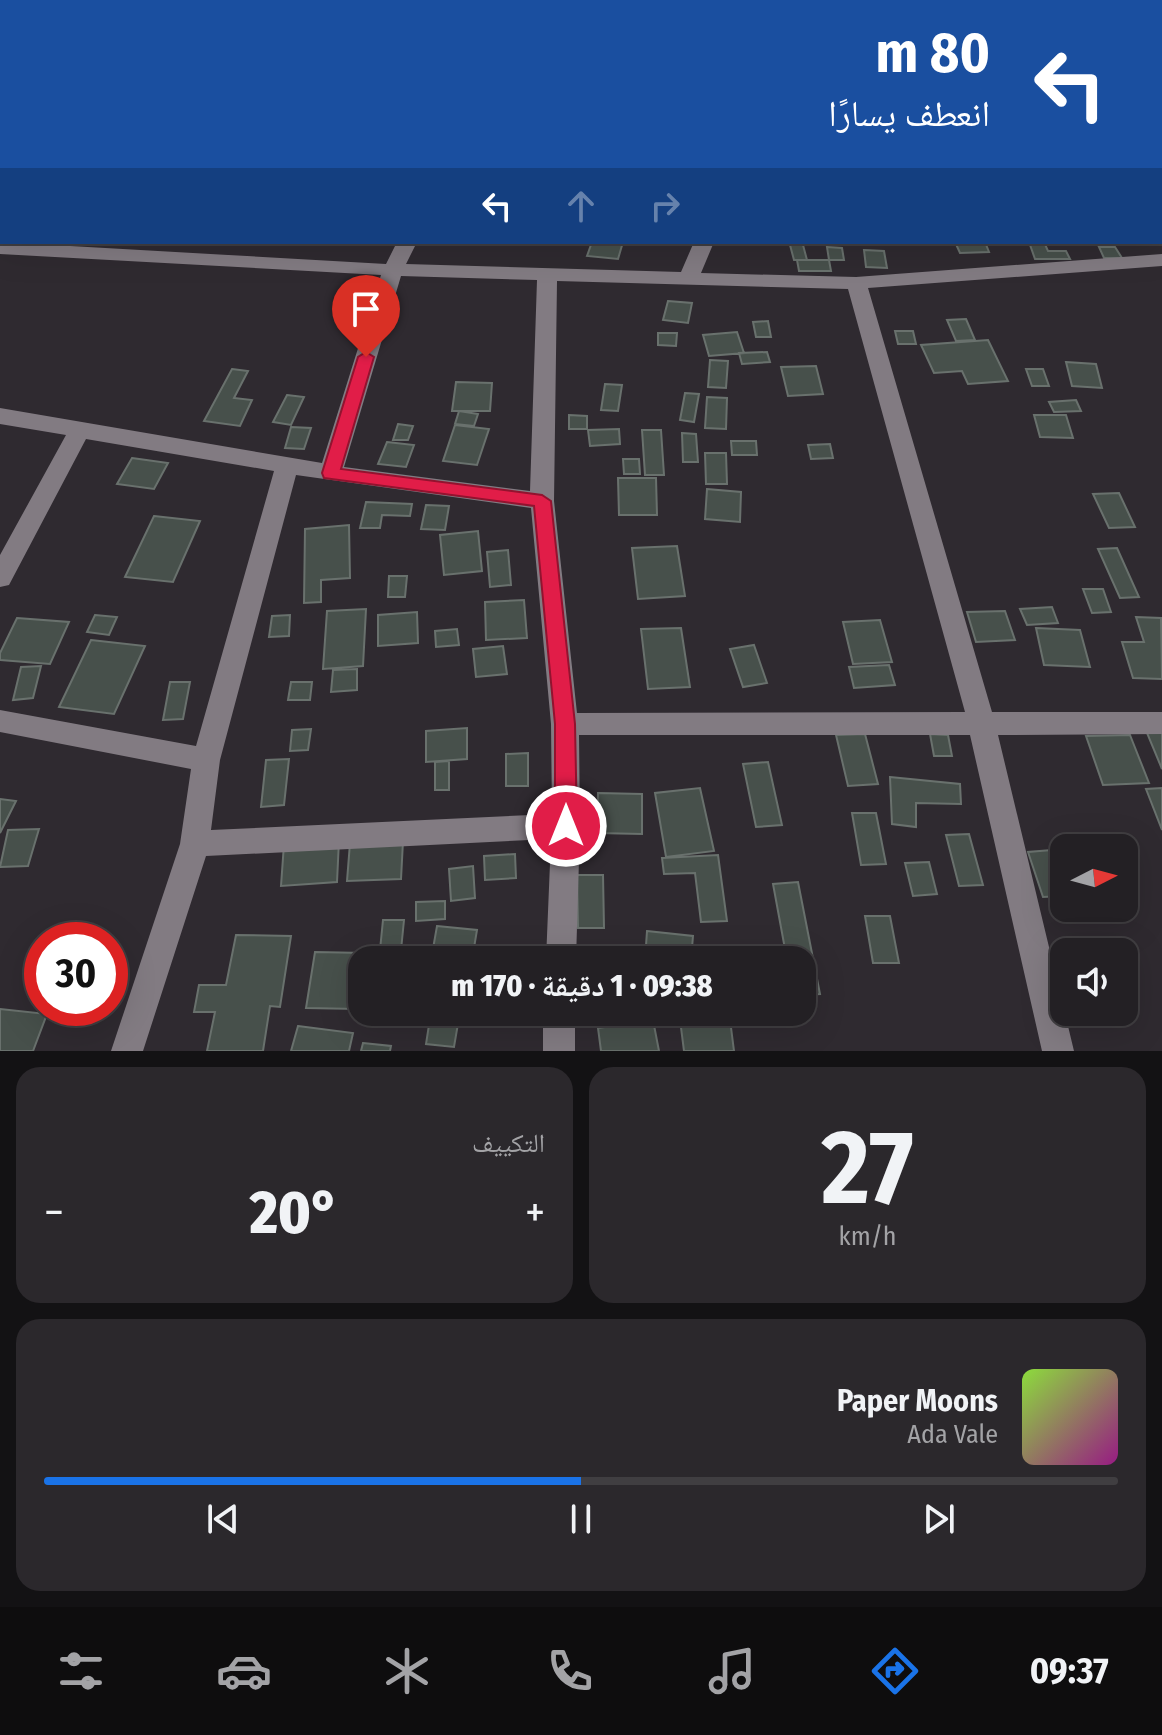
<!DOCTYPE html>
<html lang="ar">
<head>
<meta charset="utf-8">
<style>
	:root { --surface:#232024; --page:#2b282c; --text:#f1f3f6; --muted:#a3a3a6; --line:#403e41; --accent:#1a73e8 }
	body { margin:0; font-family:"Fira Sans Condensed","Noto Naskh Arabic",sans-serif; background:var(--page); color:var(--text); direction:rtl; height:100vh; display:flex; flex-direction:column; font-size:30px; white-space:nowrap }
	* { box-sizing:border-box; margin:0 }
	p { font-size:26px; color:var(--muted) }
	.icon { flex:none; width:44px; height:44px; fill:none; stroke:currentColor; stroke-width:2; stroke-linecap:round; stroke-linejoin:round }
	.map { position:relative; height:1051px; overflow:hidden; direction:ltr }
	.panel { display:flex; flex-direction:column; gap:16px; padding:16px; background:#131214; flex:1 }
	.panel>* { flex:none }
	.banner { position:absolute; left:0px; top:0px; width:1162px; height:244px; box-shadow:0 8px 32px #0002,0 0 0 2px var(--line); direction:rtl; background:#1a4fa0; color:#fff; overflow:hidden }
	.needle { width:52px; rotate:84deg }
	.fabs { position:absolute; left:1050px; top:834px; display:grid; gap:16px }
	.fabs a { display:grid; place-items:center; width:88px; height:88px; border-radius:16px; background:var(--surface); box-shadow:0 8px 32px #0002,0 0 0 2px var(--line); font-size:40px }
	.speed { position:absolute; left:24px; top:922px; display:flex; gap:16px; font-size:40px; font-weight:700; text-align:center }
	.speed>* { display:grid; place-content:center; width:104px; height:104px; border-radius:50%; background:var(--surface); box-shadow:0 8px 32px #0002,0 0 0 2px var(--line); line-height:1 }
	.speed .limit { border:12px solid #d22; background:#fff; color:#111 }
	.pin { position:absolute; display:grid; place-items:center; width:68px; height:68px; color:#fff; margin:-82px -34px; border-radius:50% 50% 50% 0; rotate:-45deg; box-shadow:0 0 8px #0007 }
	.pin .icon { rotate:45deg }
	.me { position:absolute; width:88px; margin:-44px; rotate:0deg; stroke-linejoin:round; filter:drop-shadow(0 0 6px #0008) }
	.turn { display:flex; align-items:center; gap:28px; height:168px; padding:0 40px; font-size:36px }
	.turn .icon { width:104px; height:104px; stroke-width:2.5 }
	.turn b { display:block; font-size:56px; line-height:68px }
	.lanes { display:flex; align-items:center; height:76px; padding:0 40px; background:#0003; justify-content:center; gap:40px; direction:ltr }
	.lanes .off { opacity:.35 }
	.big { font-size:60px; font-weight:800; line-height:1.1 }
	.panel .card { flex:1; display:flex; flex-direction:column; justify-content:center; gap:12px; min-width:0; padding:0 28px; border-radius:24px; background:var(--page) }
	.panel .dial { align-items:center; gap:0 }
	.dial b { font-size:104px; line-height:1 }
	.song { display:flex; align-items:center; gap:24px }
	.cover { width:96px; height:96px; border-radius:12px; background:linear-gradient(135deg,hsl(90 70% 55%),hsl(310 70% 35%)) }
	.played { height:8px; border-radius:4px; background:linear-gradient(90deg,var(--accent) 50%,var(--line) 50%) }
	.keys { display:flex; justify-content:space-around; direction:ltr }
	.heat { display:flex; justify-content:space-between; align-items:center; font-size:44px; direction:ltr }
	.panel .tiles { flex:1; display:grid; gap:16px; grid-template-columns:1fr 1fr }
	.card:last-child { grid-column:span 2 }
	.trip { position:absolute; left:348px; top:946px; width:468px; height:80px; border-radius:24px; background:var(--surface); box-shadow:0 8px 32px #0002,0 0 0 2px var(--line); font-weight:800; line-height:80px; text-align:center; direction:rtl }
	.dock { display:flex; height:128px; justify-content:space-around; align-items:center; background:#0e0d0e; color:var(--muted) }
	.dock .icon { width:56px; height:56px }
	.dock .on { color:var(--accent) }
	.dock b { font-size:36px; color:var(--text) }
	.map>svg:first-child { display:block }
</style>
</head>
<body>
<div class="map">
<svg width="1162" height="1051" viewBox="0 0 1162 1051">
	<rect width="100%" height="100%" fill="#2f2a30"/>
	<path fill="#47504b" stroke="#69716d" stroke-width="2" d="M592,242H623L618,259L587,256Z
		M955,242H985L989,252L960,253Z
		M1029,242H1044L1048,251H1066L1070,259H1035Z
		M790,245H803L807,260H794Z
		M827,247L842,248L844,260H829Z
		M1099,247H1115L1122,258H1104Z
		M864,250L884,251L887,268L866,267Z
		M797,260H829L831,271H799Z
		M668,301L692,303L688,323L663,320Z
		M966,319L975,340L956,341L947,320Z
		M768,321L771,337H756L753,322Z
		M895,331H913L916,344H898Z
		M737,332L744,353L709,356L703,335Z
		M658,333H677L676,346L658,345Z
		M988,340L1008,381L968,384L962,371L934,373L921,345Z
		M767,352L770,362L742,364L739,353Z
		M710,360L728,361L726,388L708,387Z
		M1066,362L1096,364L1102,388L1072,386Z
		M816,366L823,394L788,396L781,367Z
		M232,369L248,371L234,398L252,400L240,426L204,421Z
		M1026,369H1043L1049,386H1032Z
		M456,382L492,383L490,411H452Z
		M605,384L622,385L618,411L601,410Z
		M685,393L699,394L694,422L680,420Z
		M287,395L304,397L291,425L273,422Z
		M707,397L727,398L726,429L705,428Z
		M1076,400L1081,411L1054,412L1049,402Z
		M459,411L478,414L474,426L455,424Z
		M569,415L587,416V429H569Z
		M1034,415H1066L1073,438L1040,437Z
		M398,424L413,426L408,440H393Z
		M455,425L489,429L477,465L443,461Z
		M291,427L311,428L304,449L285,448Z
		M619,429L620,444L590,446L588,430Z
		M642,430H661L664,475H645Z
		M682,433L696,434L698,462H683Z
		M731,441H756L757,455H732Z
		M387,442L414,445L406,467L378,464Z
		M830,444L833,458L811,459L808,445Z
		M705,453H726L727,484H706Z
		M132,458L168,463L154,489L117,484Z
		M623,459H639L640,474H624Z
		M618,478H656L657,515H619Z
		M707,489L741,492L740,522L705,519Z
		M1119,493L1135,527L1109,528L1093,494Z
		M366,502L412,504L410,516L382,515L380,528H360Z
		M426,505L449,506L445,530L421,529Z
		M154,516L200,521L173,582L125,577Z
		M349,525L350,578L321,580V602L304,603L305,529Z
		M478,531L482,571L444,575L440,535Z
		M677,546L685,596L638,599L632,548Z
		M1117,548L1139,597L1120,598L1098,549Z
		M508,550L511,585L490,587L487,552Z
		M389,576H407L405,597H388Z
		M1083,589H1103L1111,612L1092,613Z
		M524,600L527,638L486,640L485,602Z
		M1052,607L1058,623L1027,625L1020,609Z
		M366,609L363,666L323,669L327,611Z
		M1005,611L1015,640L976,642L967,612Z
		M417,612L418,643L378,646V615Z
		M95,615L117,617L109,635L87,632Z
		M290,615L289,636L269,637L272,616Z
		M1136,617L1161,618L1162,679L1133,678L1122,642H1144Z
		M17,618L69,622L50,664L0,660V653Z
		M880,620L892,662L853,664L843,622Z
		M681,628L690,687L648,689L641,629Z
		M1036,628L1080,630L1090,667L1044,665Z
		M457,629L459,645L436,647L435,631Z
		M91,640L145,646L114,714L59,707Z
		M754,645L767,683L743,687L730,649Z
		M503,646L507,674L476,677L473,649Z
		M889,665L895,685L854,688L849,667Z
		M41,666L33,698L13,700L21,667Z
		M357,669V690L331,692L333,670Z
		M170,682H190L183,719L163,720Z
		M291,682H312L310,700H288Z
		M467,728V759L426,762V731Z
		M311,729L308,750L290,751L292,730Z
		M1162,732V769L1147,733Z
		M865,734L878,784L848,786L836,735Z
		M930,734L948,735L952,756H934Z
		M1130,735L1149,783L1103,785L1086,736Z
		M528,753V786H506V754Z
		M289,759L284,805L261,807L266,760Z
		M449,761V790H435V762Z
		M768,762L782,825L756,827L743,764Z
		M890,777L960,784L961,804L916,803V827L892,824Z
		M700,788L714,851L666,857L655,793Z
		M1162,788V830L1146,789Z
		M598,793L642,794V834L597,833Z
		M0,799L16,801L0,833Z
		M852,813H876L886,864L861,865Z
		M39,829L28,866L0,867L8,830Z
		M969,834L983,885L959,886L946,835Z
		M339,840L337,882L281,886L284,844Z
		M403,841L401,879L347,881L350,843Z
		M1064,849V896L1043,897L1028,852Z
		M515,854L516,878L485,880L484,856Z
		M718,855L727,921L701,922L695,873L664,874L662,858Z
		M929,862L937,894L913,896L905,863Z
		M473,866L475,898L451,901L449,869Z
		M577,875H603L604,928H578Z
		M798,882L820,994L802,995V960H787L773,884Z
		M445,901V919L416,921V902Z
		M865,916H890L899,963H873Z
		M383,920H404L400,960H379Z
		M437,926L477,930L472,960H431Z
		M647,931L693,936L691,960H645Z
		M236,935L291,936L280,1007L270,1006L263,1051H207L215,1012H194L199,985H226Z
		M581,947H605L606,960H581Z
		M315,952L365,953L358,1009L306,1008Z
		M0,1009L47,1014L33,1051H0Z
		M431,1012H460L454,1047L426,1044Z
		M679,1012H729L734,1051H684Z
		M653,1020L659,1051H601L598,1028Z
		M298,1026L353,1033L349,1051H291Z
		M363,1043L391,1046L390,1051H361Z"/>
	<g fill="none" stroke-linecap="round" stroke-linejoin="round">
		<path fill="#827b82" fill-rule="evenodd" d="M242,0H258L241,2Z
			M467,0H496L498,2H469Z
			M528,0H556L558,2H530Z
			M798,0H814V2H798Z
			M882,0H910L912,2H884Z
			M1047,0H1063V2H1047Z
			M1100,0H1162V5L1160,2Z
			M2,19V29L0,30V20Z
			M0,81H2V91H0Z
			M1160,161H1162V171H1160Z
			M1160,217L1162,218V232L1160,231Z
			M0,242L386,264L397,242H417L406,264L681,272L694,242H714L701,273L856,277L1162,254V266L868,288L992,712H1162V734L998,735L1074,1051H1042L970,735H579L580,826L576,960H546L551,839L206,856L143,1051H111L180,844L191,769L0,732V710L196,746L274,471L86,439L9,585L0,587V555L66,435L0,424V408L322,463L381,275L0,254ZM401,276L537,280L530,491L344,467ZM557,281L848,289L965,712L577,713L554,501ZM296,475L531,508L551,724L552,814L211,830L220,760Z
			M543,1012H575V1051H543Z"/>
	</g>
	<path fill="#e11d48" stroke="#92132f" stroke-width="2" d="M366,352L374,357L341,469L542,495L551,501L575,724L577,826L574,833L566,836L558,833L555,826V724L534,506L324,478L322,473L358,357Z"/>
</svg>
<div class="fabs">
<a><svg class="needle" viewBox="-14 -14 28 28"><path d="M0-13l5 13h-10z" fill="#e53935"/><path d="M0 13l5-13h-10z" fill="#a3a3a6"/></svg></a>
<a><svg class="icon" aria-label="sound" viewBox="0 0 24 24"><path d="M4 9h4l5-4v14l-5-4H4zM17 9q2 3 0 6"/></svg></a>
</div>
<div class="speed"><div class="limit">30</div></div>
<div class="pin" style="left:366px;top:357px;background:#d93025"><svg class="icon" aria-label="arrive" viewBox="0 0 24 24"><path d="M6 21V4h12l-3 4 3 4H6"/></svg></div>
<svg class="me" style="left:566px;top:826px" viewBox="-20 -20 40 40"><circle r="17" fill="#e11d48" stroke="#fff" stroke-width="3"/><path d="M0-11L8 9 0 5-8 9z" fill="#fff"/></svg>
<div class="trip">09:38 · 1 دقيقة · 170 m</div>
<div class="banner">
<div class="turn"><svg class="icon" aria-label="left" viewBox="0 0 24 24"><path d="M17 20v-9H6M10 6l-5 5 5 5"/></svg><div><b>80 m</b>انعطف يسارًا</div></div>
<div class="lanes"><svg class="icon" aria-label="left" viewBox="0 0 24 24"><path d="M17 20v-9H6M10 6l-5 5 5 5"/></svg><svg class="icon off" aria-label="ahead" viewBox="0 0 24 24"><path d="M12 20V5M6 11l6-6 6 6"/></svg><svg class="icon off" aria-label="right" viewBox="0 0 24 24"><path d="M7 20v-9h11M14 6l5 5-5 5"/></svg></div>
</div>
</div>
<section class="panel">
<div class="tiles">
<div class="card dial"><b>27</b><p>km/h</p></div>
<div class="card"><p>التكييف</p>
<div class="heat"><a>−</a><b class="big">20°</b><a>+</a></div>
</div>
<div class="card">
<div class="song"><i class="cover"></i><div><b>Paper Moons</b><p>Ada Vale</p></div></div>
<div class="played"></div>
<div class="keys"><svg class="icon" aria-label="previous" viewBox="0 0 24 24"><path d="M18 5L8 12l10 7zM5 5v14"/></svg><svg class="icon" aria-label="pause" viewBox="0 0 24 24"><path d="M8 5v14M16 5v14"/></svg><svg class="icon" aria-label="next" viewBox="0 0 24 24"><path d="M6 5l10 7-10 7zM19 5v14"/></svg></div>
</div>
</div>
</section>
<nav class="dock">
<b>09:37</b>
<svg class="icon on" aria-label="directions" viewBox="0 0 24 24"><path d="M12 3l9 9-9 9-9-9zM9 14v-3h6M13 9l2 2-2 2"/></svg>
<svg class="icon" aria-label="music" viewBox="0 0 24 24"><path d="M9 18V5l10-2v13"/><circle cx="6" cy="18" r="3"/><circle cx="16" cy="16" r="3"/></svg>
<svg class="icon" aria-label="phone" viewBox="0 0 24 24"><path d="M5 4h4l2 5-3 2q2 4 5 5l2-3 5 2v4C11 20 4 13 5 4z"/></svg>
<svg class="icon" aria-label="climate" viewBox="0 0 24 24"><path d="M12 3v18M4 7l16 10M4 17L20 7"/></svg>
<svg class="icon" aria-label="car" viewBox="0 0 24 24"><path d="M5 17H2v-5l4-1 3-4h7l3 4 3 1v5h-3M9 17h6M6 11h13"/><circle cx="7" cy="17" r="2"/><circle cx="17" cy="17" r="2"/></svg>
<svg class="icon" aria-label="filters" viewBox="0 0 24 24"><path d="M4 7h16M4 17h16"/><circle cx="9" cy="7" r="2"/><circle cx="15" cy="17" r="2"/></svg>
</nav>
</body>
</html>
